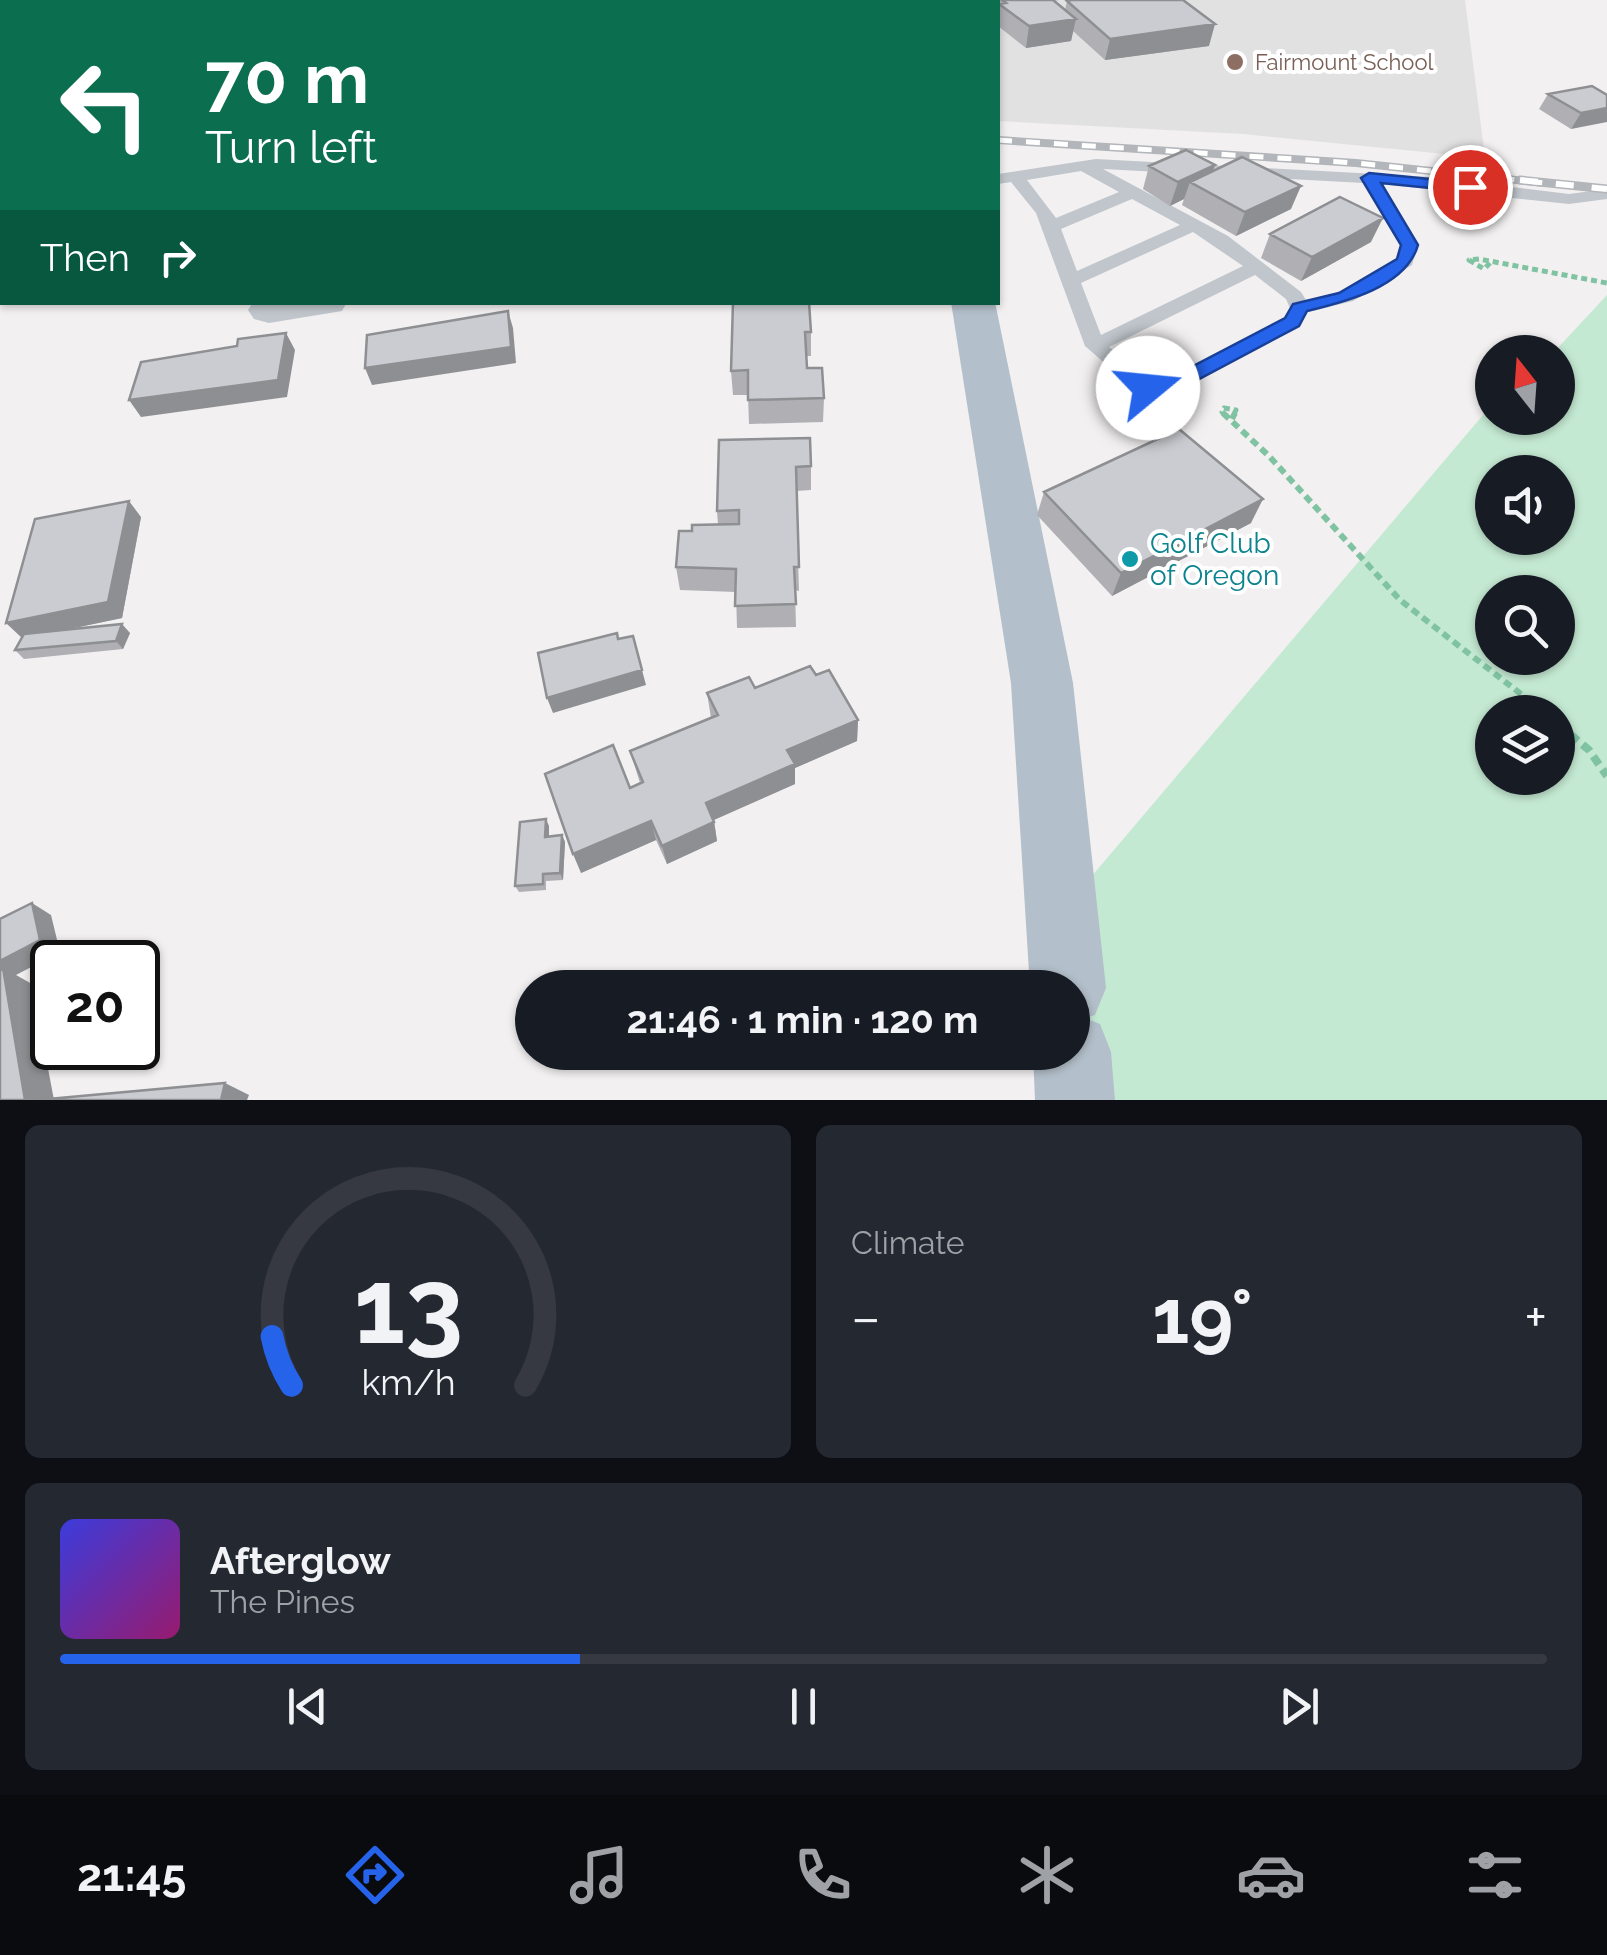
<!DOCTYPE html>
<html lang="en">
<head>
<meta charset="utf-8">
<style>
	:root { --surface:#171b24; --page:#242831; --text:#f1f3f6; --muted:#9ea1a6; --line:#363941; --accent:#2563eb }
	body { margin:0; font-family:Raleway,sans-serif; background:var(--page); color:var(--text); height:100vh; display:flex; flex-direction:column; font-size:38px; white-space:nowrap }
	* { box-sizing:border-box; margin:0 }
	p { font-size:32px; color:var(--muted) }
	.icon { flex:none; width:55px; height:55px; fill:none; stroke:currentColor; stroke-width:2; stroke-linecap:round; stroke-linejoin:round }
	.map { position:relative; height:1100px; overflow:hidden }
	.sheet { display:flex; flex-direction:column; gap:25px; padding:25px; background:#0d0f14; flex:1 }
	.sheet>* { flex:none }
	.hud { position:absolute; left:0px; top:0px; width:1000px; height:305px; box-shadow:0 2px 8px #0004; background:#0b6e4f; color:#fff; overflow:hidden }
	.needle { width:65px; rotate:343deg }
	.buttons { position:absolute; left:1475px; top:335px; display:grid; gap:20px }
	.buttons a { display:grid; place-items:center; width:100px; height:100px; border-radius:50%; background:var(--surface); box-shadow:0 2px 8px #0004; font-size:50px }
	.speed { position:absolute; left:30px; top:940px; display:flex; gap:20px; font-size:50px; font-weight:700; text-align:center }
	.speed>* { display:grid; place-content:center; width:130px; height:130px; border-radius:50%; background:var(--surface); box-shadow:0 2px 8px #0004; line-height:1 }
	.speed .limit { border:5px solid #111; border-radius:15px; background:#fff; color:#111 }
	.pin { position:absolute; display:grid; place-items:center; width:85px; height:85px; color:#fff; margin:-42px; border:5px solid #fff; border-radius:50%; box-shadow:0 2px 10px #0007 }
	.me { position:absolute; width:110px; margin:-55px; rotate:73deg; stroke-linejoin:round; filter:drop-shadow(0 0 8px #0008) }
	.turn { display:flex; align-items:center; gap:35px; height:210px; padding:0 40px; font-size:45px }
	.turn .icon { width:130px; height:130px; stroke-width:2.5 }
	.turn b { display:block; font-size:70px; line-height:85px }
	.then { display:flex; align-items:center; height:95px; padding:0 40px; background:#0003; gap:20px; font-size:38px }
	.big { font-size:75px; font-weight:700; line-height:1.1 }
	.sheet .widget { flex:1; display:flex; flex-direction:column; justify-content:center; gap:15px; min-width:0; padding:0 35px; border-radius:15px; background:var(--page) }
	.sheet .dial { align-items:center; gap:0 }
	.dial svg { height:260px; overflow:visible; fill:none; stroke:var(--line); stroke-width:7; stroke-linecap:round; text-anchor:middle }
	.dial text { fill:var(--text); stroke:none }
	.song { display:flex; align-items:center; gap:30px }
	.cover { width:120px; height:120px; border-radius:15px; background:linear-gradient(135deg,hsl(240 70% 55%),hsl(320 70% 35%)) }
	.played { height:10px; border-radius:5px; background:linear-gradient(90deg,var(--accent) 35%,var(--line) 35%) }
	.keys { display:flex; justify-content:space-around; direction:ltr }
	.heat { display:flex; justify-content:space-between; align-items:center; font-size:55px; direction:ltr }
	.sheet .tiles { flex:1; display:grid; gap:25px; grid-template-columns:1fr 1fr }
	.widget:last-child { grid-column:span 2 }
	.trip { position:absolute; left:515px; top:970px; width:575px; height:100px; border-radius:50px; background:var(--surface); box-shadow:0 2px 8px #0004; font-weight:700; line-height:100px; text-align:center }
	.tab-bar { display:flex; height:160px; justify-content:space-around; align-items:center; background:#090b0e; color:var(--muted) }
	.tab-bar .icon { width:70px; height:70px }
	.tab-bar .active { color:var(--accent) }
	.tab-bar b { font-size:45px; color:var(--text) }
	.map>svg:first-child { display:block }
</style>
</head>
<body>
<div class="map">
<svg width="1607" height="1100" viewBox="0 0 1607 1100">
	<rect width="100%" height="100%" fill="#f2f0f0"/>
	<path fill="#e2e1e1" d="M927,0H1465L1485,158L1243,134L998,121V2Z"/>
	<path fill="#c4e9d2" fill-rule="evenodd" d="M1607,295V1100H1068L1072,988L1063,910L1483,415L1492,407V418H1558V352H1554ZM1492,472H1558V538H1492ZM1492,592H1558V658H1492ZM1492,712H1558V778H1492Z"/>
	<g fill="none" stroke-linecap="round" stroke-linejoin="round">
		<path stroke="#80c3a2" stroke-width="5" stroke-dasharray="6 4" stroke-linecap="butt" d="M1490,263L1484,269L1469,260L1479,259L1607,283
			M1226,416L1222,412L1224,408L1236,410L1233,416"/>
		<path stroke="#80c3a2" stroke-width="6" stroke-dasharray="8 5" stroke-linecap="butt" d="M1223,413L1269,456L1400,600L1544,712
			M1232,419L1235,413"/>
		<path stroke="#80c3a2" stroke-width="8" stroke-dasharray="10 6" stroke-linecap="butt" d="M1558,724L1589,750L1607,776"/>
		<path fill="#c0c6cc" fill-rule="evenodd" d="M1096,159L1432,177L1569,194L1607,189V199L1569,204L1381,184L1418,245L1412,265L1353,301L1308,312L1299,326L1187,386L1147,395L1139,393L1085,346L1036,213L1011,182L998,184V174ZM1103,169L1364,183L1400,245L1396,258L1339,293L1306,300L1301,292L1228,236ZM1081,171L1119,192L1056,218L1027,180ZM1132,199L1180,225L1077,271L1061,229ZM1193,232L1243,266L1101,335L1081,283ZM1255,275L1286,299L1290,308L1284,318L1173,375L1151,380L1109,347Z"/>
		<path fill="#c0c6cc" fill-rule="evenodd" d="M0,32H2V50H0Z
			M253,302H347L342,311L269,323L254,319L248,310Z"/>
		<path fill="#b3bfca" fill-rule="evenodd" d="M890,0H920V2H891Z
			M951,302H995L1073,683L1106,988L1095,1015L1085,1018L1100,1024L1111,1052L1115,1100H1035L1033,1052H1072V988H1030L1011,683Z"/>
		<g stroke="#b2b5b9" stroke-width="8">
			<path id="rail-far1" d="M998,140L1356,163L1545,183"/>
		</g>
		<g stroke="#b2b5b9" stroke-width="9">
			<path id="rail" d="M1520,180L1607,189"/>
		</g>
		<use href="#rail-far1" stroke="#fff" stroke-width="5" stroke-dasharray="14" stroke-linecap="butt"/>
		<use href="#rail" stroke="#fff" stroke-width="6" stroke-dasharray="18" stroke-linecap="butt"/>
	</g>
	<path fill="#afafb4" d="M985,0H1059L1054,1L1065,10L1067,1L1209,46L1105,60L1073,31L1071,41L1026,48L998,26V2H984Z
		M1548,94L1607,95L1571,129L1539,109Z
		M1215,165L1213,171L1291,209L1236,236L1182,205L1184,199L1170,206L1143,189L1149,166Z
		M1270,234L1371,242L1301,281L1261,258Z
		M733,302L811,332V356H806L807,368L824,398L823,422L749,424L748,395H733L731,371Z
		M719,440L811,466V490L796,491L799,591L795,590L796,627L737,628L736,592L680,590L676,567L692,531L718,525L717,511Z
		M1044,492L1251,523L1112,596L1037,515Z
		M141,517L122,618L68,629L130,633L123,649L24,659L15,650Z
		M816,675L858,720L857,741L795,768V784L714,820L717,841L667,864L656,840L581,873L640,783L630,751L711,718L707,693L755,688Z
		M549,826V837L562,835L565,842L563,880L546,881V890L519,892L515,886Z"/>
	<path fill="#8e8f92" d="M30,0H84V2H14Z
		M104,0H155L138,2H105Z
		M1076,19L1071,41L1026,48L1029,26Z
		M1215,24L1209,46L1105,60L1110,39Z
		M0,80H2V103L0,108Z
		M1607,108V122L1571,129L1581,113Z
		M1215,165L1207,188L1190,182L1184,199L1170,206L1178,182Z
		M1301,186L1291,209L1236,236L1245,212Z
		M1383,218L1371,242L1301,281L1312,257Z
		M508,311L513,328L516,363L372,385L365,368Z
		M286,333L295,350L287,397L141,417L129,400Z
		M1263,499L1251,523L1112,596L1121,573Z
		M129,501L141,517L122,618L23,639L6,623Z
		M122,624L130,633L123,649L116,641Z
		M642,670L646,685L553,713L547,698Z
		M858,720L857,741L795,768V784L709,822L706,803L787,750Z
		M546,819L549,826V844L545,837Z
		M651,821L656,840L581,873L573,854Z
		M714,822L717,841L667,864L662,846Z
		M562,835L565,842L563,880L560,873Z
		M32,903L51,915L60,952L16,975L32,984L54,1100H25L0,984V961Z
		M225,1083L249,1095L247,1100H221Z"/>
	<path fill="#cbccd1" stroke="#8e8f92" stroke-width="2.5" d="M646,0H714L715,2H648Z
		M1002,0H1053L1076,19L1029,26L999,4L1006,3Z
		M1072,0H1183L1215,24L1110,39L1067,1Z
		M0,54H2V80H0Z
		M1592,86L1607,95V108L1581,113L1548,94Z
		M1186,150L1215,165L1178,182L1149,166Z
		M1242,157L1301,186L1245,212L1190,182Z
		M1340,197L1383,218L1312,257L1270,234Z
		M733,302H809L811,332H805L807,368H822L824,398L748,400V370L731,371Z
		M508,311L511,347L365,368L367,335Z
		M286,333L278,380L129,400L141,362L237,346L238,339Z
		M1179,429L1263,499L1121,573L1044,492Z
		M810,438L811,466L796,467L799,567H794L796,604L735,606L736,569L676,567L679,531H692V525L739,524V510L717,511L719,440Z
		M129,501L108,602L6,623L35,519Z
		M122,624L116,641L15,650L24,634Z
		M617,633L618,639L633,636L642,670L547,698L538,653Z
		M810,666L816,675L829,670L858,720L787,750L795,764L706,803L714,822L662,846L651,821L573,854L545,774L613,745L630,788L643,782L630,751L718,715L707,693L749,677L755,688Z
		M546,819L545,837L562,835L560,873L543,874V884L515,886L520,822Z
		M32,903L40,940L0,961V919Z
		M3,968L25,1100H0V970Z
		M225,1083L221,1100H37Z"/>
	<path fill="#2563eb" stroke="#184099" stroke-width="2.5" d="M1369,173L1470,183L1478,187L1470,192L1381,183L1418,245C1406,287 1345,302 1307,311L1299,326L1186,386L1141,392V383L1174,376L1285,318L1293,304L1339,293L1397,259L1401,245L1361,178Z"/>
	<circle fill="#8d6e63" stroke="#fff" stroke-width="4" cx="1235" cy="62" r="10"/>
	<circle fill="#0f9aa8" stroke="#fff" stroke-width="4" cx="1130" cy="559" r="10"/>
	<g text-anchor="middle" stroke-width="8" stroke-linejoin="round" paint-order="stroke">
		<g font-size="22" fill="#785e54" stroke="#fff" text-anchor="start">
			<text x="1255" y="70">Fairmount School</text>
		</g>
		<g font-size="28" fill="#0d838f" stroke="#fff" text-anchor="start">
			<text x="1150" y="553">Golf Club<tspan x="1150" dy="32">of Oregon</tspan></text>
		</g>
	</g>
</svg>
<div class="buttons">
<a><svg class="needle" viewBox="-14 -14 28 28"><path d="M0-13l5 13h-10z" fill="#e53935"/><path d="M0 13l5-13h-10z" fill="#9ea1a6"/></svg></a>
<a><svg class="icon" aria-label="sound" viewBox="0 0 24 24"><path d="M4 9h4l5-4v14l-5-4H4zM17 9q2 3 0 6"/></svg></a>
<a><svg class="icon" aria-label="search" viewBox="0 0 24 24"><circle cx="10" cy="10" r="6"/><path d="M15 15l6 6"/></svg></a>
<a><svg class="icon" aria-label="layers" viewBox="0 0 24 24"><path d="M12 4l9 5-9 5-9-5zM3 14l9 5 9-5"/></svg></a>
</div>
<div class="speed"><div class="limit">20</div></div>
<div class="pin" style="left:1470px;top:187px;background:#d93025"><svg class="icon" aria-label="arrive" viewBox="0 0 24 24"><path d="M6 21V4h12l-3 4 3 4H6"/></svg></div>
<svg class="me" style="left:1148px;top:388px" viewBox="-20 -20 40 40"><circle r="19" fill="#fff"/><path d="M0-13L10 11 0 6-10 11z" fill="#2563eb"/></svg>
<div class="trip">21:46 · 1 min · 120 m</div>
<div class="hud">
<div class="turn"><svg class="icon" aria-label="left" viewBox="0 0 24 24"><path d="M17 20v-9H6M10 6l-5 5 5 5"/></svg><div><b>70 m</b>Turn left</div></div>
<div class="then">Then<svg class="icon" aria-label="right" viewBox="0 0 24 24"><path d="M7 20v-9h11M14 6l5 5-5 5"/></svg></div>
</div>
</div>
<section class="sheet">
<div class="tiles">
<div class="widget dial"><svg viewBox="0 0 100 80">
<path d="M14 69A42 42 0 1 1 86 69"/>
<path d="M14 69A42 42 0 0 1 8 54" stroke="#2563eb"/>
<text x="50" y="56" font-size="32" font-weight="700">13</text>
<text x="50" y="72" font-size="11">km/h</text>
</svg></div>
<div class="widget"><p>Climate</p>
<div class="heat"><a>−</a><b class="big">19°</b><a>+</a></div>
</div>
<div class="widget">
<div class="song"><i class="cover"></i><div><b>Afterglow</b><p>The Pines</p></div></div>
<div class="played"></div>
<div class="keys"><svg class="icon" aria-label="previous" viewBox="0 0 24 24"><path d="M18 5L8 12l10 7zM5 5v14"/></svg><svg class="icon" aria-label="pause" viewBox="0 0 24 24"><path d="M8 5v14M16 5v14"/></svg><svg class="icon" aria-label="next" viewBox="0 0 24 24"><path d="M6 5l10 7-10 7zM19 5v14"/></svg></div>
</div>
</div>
</section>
<nav class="tab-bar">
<b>21:45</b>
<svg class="icon active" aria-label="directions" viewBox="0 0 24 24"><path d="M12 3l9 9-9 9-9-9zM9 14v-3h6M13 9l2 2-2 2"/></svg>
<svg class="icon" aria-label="music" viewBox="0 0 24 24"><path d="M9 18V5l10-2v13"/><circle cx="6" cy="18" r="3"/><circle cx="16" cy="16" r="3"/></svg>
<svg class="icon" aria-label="phone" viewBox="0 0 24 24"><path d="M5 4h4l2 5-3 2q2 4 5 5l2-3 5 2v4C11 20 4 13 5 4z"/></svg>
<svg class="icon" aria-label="climate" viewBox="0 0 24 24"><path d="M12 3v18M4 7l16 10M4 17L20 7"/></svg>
<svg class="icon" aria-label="car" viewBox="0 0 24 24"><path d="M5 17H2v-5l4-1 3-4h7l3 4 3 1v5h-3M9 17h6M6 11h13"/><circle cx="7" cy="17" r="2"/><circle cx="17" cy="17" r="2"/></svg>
<svg class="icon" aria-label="filters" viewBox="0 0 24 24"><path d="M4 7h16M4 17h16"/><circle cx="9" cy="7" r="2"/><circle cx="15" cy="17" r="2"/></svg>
</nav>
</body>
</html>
